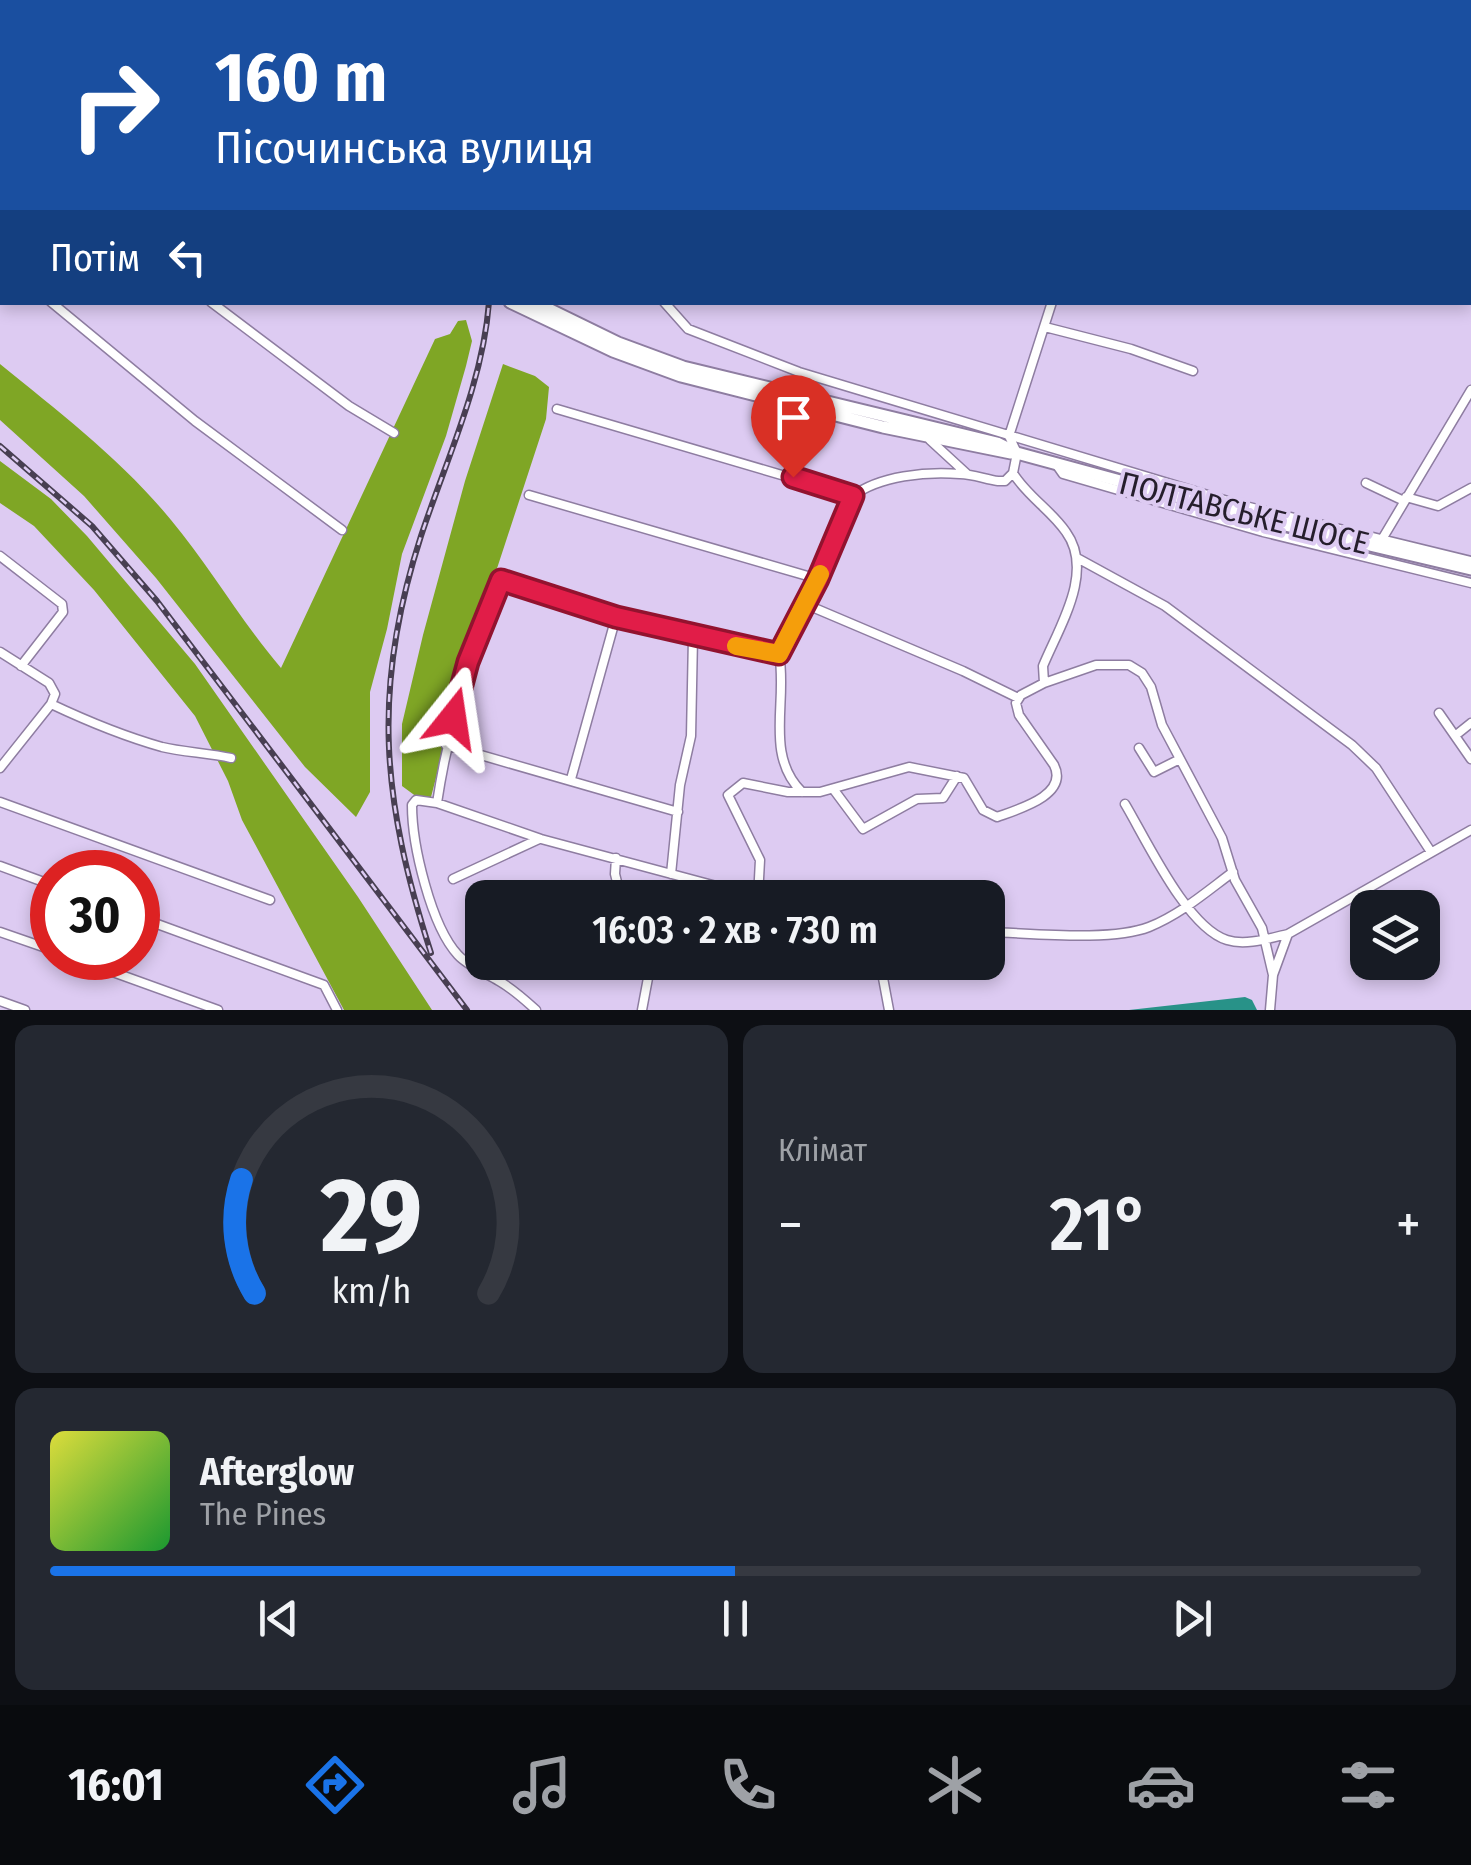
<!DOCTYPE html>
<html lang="uk">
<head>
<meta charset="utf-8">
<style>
	:root { --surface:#171b24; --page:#242831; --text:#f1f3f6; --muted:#9ea1a6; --line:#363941; --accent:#1a73e8 }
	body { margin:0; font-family:"Fira Sans Condensed",sans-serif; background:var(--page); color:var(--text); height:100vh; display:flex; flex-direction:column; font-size:38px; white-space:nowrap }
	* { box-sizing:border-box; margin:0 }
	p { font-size:32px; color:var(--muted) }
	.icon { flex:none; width:55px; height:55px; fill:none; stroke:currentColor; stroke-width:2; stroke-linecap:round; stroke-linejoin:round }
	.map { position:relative; height:1010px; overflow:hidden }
	.details { display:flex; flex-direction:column; gap:15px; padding:15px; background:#0d0f14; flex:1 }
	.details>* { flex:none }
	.banner { position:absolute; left:0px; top:0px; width:1472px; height:305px; box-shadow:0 5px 15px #0003; background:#1a4fa0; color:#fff; overflow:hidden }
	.tools { position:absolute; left:1350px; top:890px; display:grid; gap:20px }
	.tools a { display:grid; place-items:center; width:90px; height:90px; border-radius:20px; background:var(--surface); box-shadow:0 5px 15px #0003; font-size:50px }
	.speed { position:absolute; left:30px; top:850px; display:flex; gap:20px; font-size:50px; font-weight:700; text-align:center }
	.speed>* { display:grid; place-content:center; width:130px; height:130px; border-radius:50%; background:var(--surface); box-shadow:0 5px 15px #0003; line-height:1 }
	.speed .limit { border:15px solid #d22; background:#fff; color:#111 }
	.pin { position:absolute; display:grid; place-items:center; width:85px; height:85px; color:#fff; margin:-102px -42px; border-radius:50% 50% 50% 0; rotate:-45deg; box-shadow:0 0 10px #0007 }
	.pin .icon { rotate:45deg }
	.me { position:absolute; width:110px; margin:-55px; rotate:15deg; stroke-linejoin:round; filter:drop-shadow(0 0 8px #0008) }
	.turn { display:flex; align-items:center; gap:35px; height:210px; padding:0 50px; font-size:45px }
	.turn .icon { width:130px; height:130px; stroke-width:2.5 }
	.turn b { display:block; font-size:70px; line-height:85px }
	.then { display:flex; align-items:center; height:95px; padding:0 50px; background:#0003; gap:20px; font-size:38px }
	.big { font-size:75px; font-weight:600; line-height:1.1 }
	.details .widget { flex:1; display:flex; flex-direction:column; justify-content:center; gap:15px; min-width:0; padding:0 35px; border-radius:20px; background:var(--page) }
	.details .dial { align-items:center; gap:0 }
	.dial svg { height:260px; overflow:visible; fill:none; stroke:var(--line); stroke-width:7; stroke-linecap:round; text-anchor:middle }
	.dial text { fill:var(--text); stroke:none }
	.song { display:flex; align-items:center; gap:30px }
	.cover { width:120px; height:120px; border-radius:15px; background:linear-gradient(135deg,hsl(60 70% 55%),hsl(130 70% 35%)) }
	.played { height:10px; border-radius:5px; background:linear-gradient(90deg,var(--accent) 50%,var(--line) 50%) }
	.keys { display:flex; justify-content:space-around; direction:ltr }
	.heat { display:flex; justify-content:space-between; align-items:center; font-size:55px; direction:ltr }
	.details .tiles { flex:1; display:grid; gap:15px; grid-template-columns:1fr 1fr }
	.widget:last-child { grid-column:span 2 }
	.trip { position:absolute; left:465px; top:880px; width:540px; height:100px; border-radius:20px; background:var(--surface); box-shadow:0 5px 15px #0003; font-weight:600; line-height:100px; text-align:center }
	.dock { display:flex; height:160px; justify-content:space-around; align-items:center; background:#090b0e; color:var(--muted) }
	.dock .icon { width:70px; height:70px }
	.dock .on { color:var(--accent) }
	.dock b { font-size:45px; color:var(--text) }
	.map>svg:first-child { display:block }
</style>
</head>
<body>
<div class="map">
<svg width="1471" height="1010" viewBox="0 0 1471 1010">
	<rect width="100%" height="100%" fill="#ddcbf2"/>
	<path fill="#7fa625" d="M466,320L472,341L466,366L446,436L402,554L387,629L370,692V792L356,817L305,767L156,578L84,496L0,420V364C59,412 122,460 171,520C210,567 241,621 281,668L435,339L450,334L458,321Z
		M503,364L535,376L549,387L546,419L466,663L431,797H417L402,786V724L423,635L465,481Z
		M0,461L51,499L87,536L195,664L358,897L432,1010H344L242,820L228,781L195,716L94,590L34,526L0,503Z"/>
	<path fill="#289288" d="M1245,997L1252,1000L1257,1010H1129Z"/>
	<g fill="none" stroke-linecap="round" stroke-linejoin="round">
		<g stroke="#8e7da1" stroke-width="11">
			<path id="minor" d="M63,0L66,2
				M1129,2L1130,0
				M0,117L2,119
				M0,261L2,263
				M51,302L195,421L342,530
				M211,302L349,406L394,433
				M664,302L688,329L799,372L1241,505L1471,561
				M1045,327L1131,349L1193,371
				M557,409L853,496
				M1009,436L1052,302
				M930,440L967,474
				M1056,464L1063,474L1263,532L1471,583
				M1366,483L1404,501
				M529,495L818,579
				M853,496C879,476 927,471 960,474C972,474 985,479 998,481H1005L1013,473
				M1406,497L1438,506L1471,488
				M1381,541L1471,390
				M0,556L62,604L63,612L21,666
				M1079,559L1165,606L1352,745L1376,768L1431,852
				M805,604L963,671L1018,698
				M0,652L49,683L55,694L51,704L0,768
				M779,654L818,579L853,496
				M779,654C788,700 764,755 802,792
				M1044,683L1096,665H1129L1142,673L1151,687L1162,725L1222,838L1235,880L1262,928L1273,975
				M51,704C87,721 123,736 162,747C182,752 209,753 231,758
				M1439,713L1471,759
				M1456,735L1471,723
				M446,745L678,812
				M1139,748L1154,772L1180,759
				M571,779L616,617
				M834,790L863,829L917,799L943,798L957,776
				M0,802L270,900
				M437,803C449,723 471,655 501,580L616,617L779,654
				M1125,804C1146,839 1187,928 1227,940C1246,946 1270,938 1288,934
				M616,858L615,874L621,898
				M0,866L52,885
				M671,874L680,785L691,736L693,637
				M453,879L539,839
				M758,897L760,860L728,795L743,783L788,792H820L909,767L964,778L983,810L997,817C1019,809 1069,795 1054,765L1019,715L1016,703L1021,695L1044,683L1043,666C1059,627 1095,572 1066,532C1051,510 1027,496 1013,473L1017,453L1009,436
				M586,898L617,885
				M138,917L324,985L337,1010
				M0,932L52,950
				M988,932C1031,933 1110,942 1149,927C1181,914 1206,892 1233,872
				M74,958L218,1010
				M880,962L889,1010
				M0,1001L25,1010
				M536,1010C524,999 513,989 499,981C486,973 468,966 458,955C431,926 412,845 412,805L416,800L437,803L541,839L761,898
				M642,1010L651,962
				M1270,1010L1273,975L1288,934L1471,830"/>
		</g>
		<g stroke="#8e7da1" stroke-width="15">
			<path id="highway" d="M122,0L124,2
				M142,0L144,2
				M161,0V2
				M510,302L613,351L681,376L883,427L1011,453
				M534,302L618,343L683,367L997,443L1017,453L1264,520L1471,569"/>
		</g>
		<use href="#minor" stroke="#fff" stroke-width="8"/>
		<use href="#highway" stroke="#fff" stroke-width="11"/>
		<g stroke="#483f52" stroke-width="6">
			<path id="rail" d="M439,0L440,2
				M0,446L92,526L157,601L467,1010
				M431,953C382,801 371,690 421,536C446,460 483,383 489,302"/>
		</g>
		<use href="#rail" stroke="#ddcbf2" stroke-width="2.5" stroke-dasharray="8" stroke-linecap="butt"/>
	</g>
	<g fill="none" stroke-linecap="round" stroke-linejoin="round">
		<g stroke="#92132f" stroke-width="25">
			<path id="route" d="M453,718L468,662L501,580L616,617L779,654L818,579L853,496L793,477"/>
		</g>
		<use href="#route" stroke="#e11d48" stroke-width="18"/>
		<path stroke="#f59e0b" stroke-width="18" d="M736,646L779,654L820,574"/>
	</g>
	<g text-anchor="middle" stroke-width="8" stroke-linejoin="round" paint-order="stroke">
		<g font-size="32" fill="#251e2c" stroke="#ddcbf2">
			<text transform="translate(1244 513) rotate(14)" y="11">ПОЛТАВСЬКЕ ШОСЕ</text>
		</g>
	</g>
</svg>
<div class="tools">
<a><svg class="icon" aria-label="layers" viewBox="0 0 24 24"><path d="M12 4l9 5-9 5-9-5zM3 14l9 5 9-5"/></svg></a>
</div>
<div class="speed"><div class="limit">30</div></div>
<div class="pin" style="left:793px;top:477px;background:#d93025"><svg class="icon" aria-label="arrive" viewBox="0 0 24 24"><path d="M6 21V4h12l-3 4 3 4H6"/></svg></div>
<svg class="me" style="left:453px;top:718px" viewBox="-20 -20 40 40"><path d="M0-17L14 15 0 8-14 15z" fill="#e11d48" stroke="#fff" stroke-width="4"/></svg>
<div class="trip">16:03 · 2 хв · 730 m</div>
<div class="banner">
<div class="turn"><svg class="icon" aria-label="right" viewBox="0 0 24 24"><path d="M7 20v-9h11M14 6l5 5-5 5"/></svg><div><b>160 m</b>Пісочинська вулиця</div></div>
<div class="then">Потім<svg class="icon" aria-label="left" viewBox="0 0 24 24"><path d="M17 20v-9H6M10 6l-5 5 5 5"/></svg></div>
</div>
</div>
<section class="details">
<div class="tiles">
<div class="widget dial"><svg viewBox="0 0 100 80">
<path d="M14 69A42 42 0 1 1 86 69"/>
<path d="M14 69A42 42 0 0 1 10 34" stroke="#1a73e8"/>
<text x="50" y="56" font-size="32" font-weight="700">29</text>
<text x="50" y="72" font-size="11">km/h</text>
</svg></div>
<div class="widget"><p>Клімат</p>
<div class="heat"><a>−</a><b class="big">21°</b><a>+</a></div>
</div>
<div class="widget">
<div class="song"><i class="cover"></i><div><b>Afterglow</b><p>The Pines</p></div></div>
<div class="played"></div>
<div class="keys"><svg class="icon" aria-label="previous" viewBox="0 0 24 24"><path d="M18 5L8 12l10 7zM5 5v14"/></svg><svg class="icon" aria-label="pause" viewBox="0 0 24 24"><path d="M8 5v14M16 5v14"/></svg><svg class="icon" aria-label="next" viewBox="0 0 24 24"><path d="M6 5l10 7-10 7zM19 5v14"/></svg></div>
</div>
</div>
</section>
<nav class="dock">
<b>16:01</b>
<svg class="icon on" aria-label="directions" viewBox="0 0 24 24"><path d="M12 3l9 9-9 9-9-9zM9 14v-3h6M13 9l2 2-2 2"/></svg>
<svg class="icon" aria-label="music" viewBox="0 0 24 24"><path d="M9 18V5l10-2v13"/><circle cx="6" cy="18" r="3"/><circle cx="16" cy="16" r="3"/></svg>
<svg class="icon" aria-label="phone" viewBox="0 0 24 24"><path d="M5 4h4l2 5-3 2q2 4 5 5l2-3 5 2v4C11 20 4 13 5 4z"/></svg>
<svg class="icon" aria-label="climate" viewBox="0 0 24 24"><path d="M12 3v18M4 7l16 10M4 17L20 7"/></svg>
<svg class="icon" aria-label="car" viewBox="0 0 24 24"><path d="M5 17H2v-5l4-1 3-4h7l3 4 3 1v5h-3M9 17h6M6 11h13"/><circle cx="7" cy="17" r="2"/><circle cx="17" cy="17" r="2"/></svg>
<svg class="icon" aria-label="filters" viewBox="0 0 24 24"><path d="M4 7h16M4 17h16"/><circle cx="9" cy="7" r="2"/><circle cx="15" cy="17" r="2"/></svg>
</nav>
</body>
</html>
